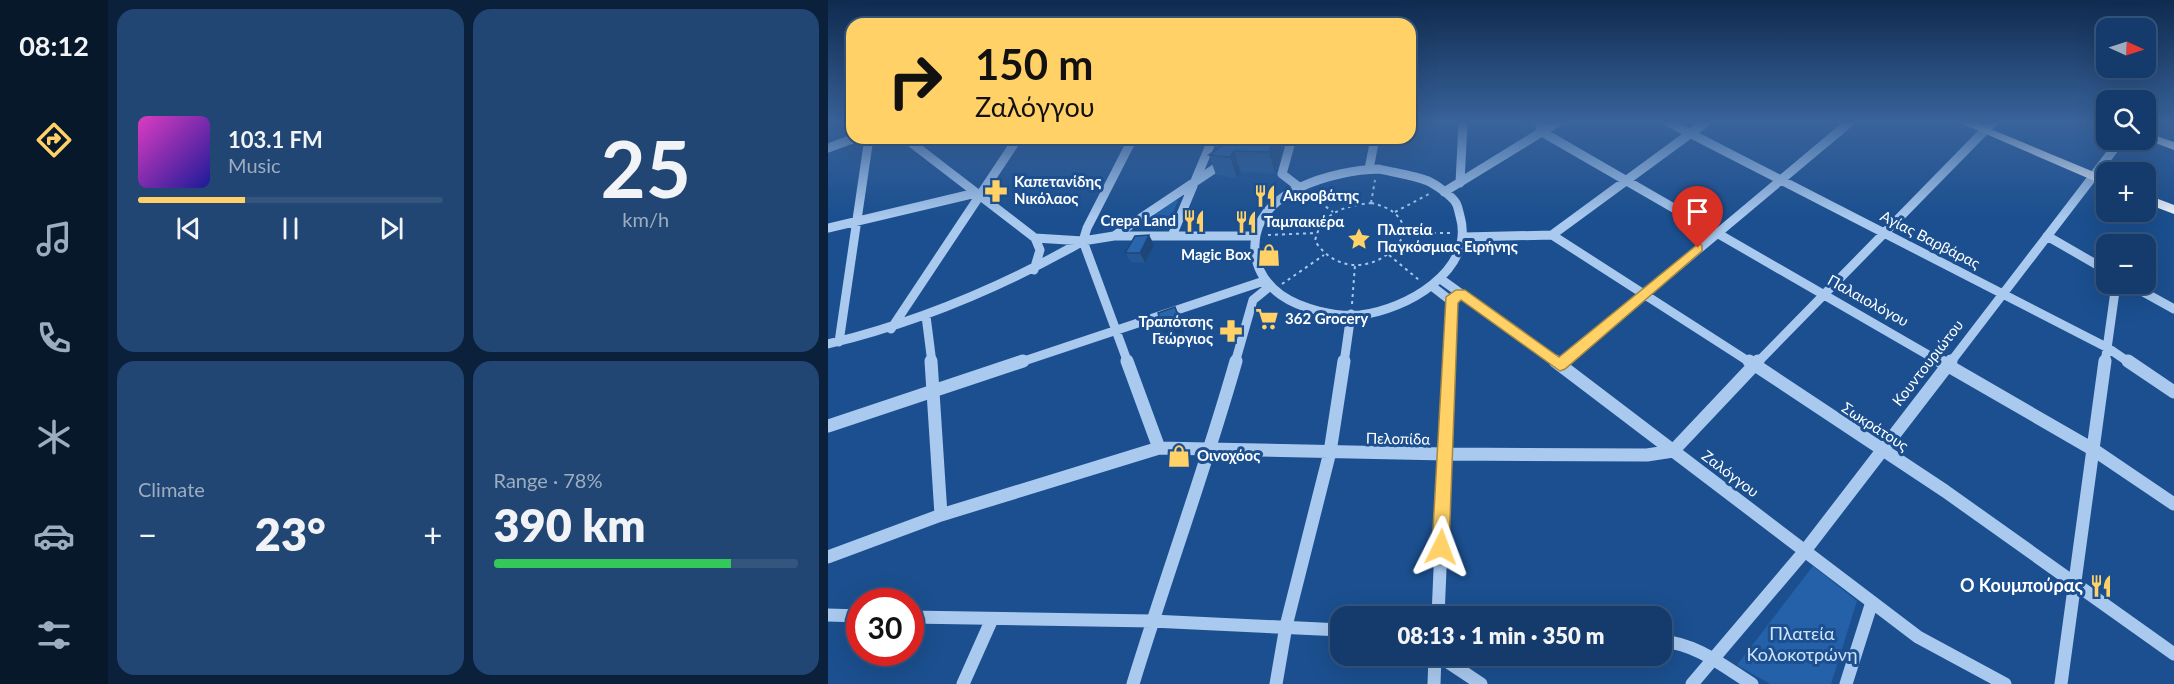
<!DOCTYPE html>
<html lang="en">
<head>
<meta charset="utf-8">
<style>
	:root { --surface:#143b6b; --page:#214673; --text:#f1f3f6; --muted:#9dadc1; --line:#33557e; --accent:#ffd166 }
	body { margin:0; font-family:Lato,sans-serif; background:var(--page); color:var(--text); height:100vh; display:flex; flex-direction:column; font-size:22px; white-space:nowrap }
	* { box-sizing:border-box; margin:0 }
	p { font-size:20px; color:var(--muted) }
	.icon { flex:none; width:33px; height:33px; fill:none; stroke:currentColor; stroke-width:2; stroke-linecap:round; stroke-linejoin:round }
	.map { position:relative; flex:1; overflow:hidden }
	.sheet { display:flex; flex-direction:column; gap:9px; padding:9px; background:#0b203b; width:720px }
	.sheet>* { flex:none }
	.guide { position:absolute; left:18px; top:18px; width:570px; height:126px; border-radius:18px; box-shadow:0 6px 24px #0002,0 0 0 2px var(--line); background:#ffd166; color:#111; overflow:hidden }
	.needle { width:39px; rotate:93deg }
	.controls { position:absolute; left:1268px; top:18px; display:grid; gap:12px }
	.controls a { display:grid; place-items:center; width:60px; height:60px; border-radius:12px; background:var(--surface); box-shadow:0 6px 24px #0002,0 0 0 2px var(--line); font-size:30px }
	.speed { position:absolute; left:18px; top:588px; display:flex; gap:12px; font-size:30px; font-weight:700; text-align:center }
	.speed>* { display:grid; place-content:center; width:78px; height:78px; border-radius:50%; background:var(--surface); box-shadow:0 6px 24px #0002,0 0 0 2px var(--line); line-height:1 }
	.speed .limit { border:9px solid #d22; background:#fff; color:#111 }
	.pin { position:absolute; display:grid; place-items:center; width:51px; height:51px; color:#fff; margin:-62px -26px; border-radius:50% 50% 50% 0; rotate:-45deg; box-shadow:0 0 6px #0007 }
	.pin .icon { rotate:45deg }
	.me { position:absolute; width:66px; margin:-33px; rotate:3deg; stroke-linejoin:round; filter:drop-shadow(0 0 4px #0008) }
	.turn { display:flex; align-items:center; gap:21px; height:126px; padding:0 30px; font-size:27px }
	.turn .icon { width:78px; height:78px; stroke-width:2.5 }
	.turn b { display:block; font-size:42px; line-height:51px }
	.big { font-size:45px; font-weight:800; line-height:1.1 }
	.sheet .widget { flex:1; display:flex; flex-direction:column; justify-content:center; gap:9px; min-width:0; padding:0 21px; border-radius:18px; background:var(--page) }
	.sheet .dial { align-items:center; gap:0 }
	.dial b { font-size:78px; line-height:1 }
	.song { display:flex; align-items:center; gap:18px }
	.cover { width:72px; height:72px; border-radius:9px; background:linear-gradient(135deg,hsl(310 70% 55%),hsl(240 70% 35%)) }
	.played { height:6px; border-radius:3px; background:linear-gradient(90deg,var(--accent) 35%,var(--line) 35%) }
	.keys { display:flex; justify-content:space-around; direction:ltr }
	.heat { display:flex; justify-content:space-between; align-items:center; font-size:33px; direction:ltr }
	.charge { height:9px; border-radius:4px; background:linear-gradient(90deg,#34c759 78%,var(--line) 0) }
	.sheet .tiles { flex:1; display:grid; gap:9px; grid-template-columns:repeat(2,1fr) }
	.trip { position:absolute; left:502px; top:606px; width:342px; height:60px; border-radius:18px; background:var(--surface); box-shadow:0 6px 24px #0002,0 0 0 2px var(--line); font-weight:800; line-height:60px; text-align:center }
	main { display:flex; flex:1; min-height:0 }
	.tabs { display:flex; flex-direction:column; width:108px; justify-content:space-around; align-items:center; background:#08182b; color:var(--muted) }
	.tabs .icon { width:42px; height:42px }
	.tabs .current { color:var(--accent) }
	.tabs b { font-size:27px; color:var(--text) }
	.map>svg:first-child { display:block }
</style>
</head>
<body>
<main>
<nav class="tabs">
<b>08:12</b>
<svg class="icon current" aria-label="directions" viewBox="0 0 24 24"><path d="M12 3l9 9-9 9-9-9zM9 14v-3h6M13 9l2 2-2 2"/></svg>
<svg class="icon" aria-label="music" viewBox="0 0 24 24"><path d="M9 18V5l10-2v13"/><circle cx="6" cy="18" r="3"/><circle cx="16" cy="16" r="3"/></svg>
<svg class="icon" aria-label="phone" viewBox="0 0 24 24"><path d="M5 4h4l2 5-3 2q2 4 5 5l2-3 5 2v4C11 20 4 13 5 4z"/></svg>
<svg class="icon" aria-label="climate" viewBox="0 0 24 24"><path d="M12 3v18M4 7l16 10M4 17L20 7"/></svg>
<svg class="icon" aria-label="car" viewBox="0 0 24 24"><path d="M5 17H2v-5l4-1 3-4h7l3 4 3 1v5h-3M9 17h6M6 11h13"/><circle cx="7" cy="17" r="2"/><circle cx="17" cy="17" r="2"/></svg>
<svg class="icon" aria-label="filters" viewBox="0 0 24 24"><path d="M4 7h16M4 17h16"/><circle cx="9" cy="7" r="2"/><circle cx="15" cy="17" r="2"/></svg>
</nav>
<section class="sheet">
<div class="tiles">
<div class="widget">
<div class="song"><i class="cover"></i><div><b>103.1 FM</b><p>Music</p></div></div>
<div class="played"></div>
<div class="keys"><svg class="icon" aria-label="previous" viewBox="0 0 24 24"><path d="M18 5L8 12l10 7zM5 5v14"/></svg><svg class="icon" aria-label="pause" viewBox="0 0 24 24"><path d="M8 5v14M16 5v14"/></svg><svg class="icon" aria-label="next" viewBox="0 0 24 24"><path d="M6 5l10 7-10 7zM19 5v14"/></svg></div>
</div>
<div class="widget dial"><b>25</b><p>km/h</p></div>
<div class="widget"><p>Climate</p>
<div class="heat"><a>−</a><b class="big">23°</b><a>+</a></div>
</div>
<div class="widget"><p>Range · 78%</p><b class="big">390 km</b><div class="charge"></div></div>
</div>
</section>
<div class="map">
<svg width="1346" height="684" viewBox="0 0 1346 684">
	<rect width="100%" height="100%" fill="#1b4f8f"/>
	<path fill="#2461a8" d="M348,200L350,201L338,228H307Z
		M985,566L1029,601L1003,684H942L909,665Z"/>
	<g fill="none" stroke-linecap="round" stroke-linejoin="round">
		<path stroke="#a9c9ee" stroke-width="2" stroke-dasharray="3 4" stroke-linecap="butt" d="M481,194L505,212
			M543,203C561,207 574,214 577,233C558,270 511,278 487,241C493,212 517,206 543,203Z
			M543,203L547,180
			M567,212L601,194
			M577,233H622
			M440,235L488,233
			M561,255L591,280
			M454,284L496,255
			M524,304L527,265"/>
		<path stroke="#a9c9ee" stroke-width="9" d="M711,122L714,132L1114,363
			M840,122L1280,348L1302,363
			M77,138L207,238L212,250L206,270
			M464,138L454,174L471,187
			M0,148L27,138
			M541,169L547,138
			M551,169C567,173 585,175 600,181C607,184 624,196 628,203C630,206 631,213 632,216C648,271 577,310 532,315C507,317 473,309 453,295C438,284 428,269 427,250C423,191 507,170 551,169Z
			M632,183L635,122
			M616,192L730,122
			M0,228L148,193
			M724,235L923,363
			M724,235L878,122
			M286,236L398,161
			M344,236L385,138
			M1219,236L1278,270
			M636,237L724,235
			M207,238L255,241L286,236H428
			M255,241L300,363
			M255,241L259,228L305,138
			M614,280L729,363
			M1301,284L1346,309
			M605,287L623,301L624,305L621,363
			M98,316L104,363
			M63,329L190,138
			M11,342L41,138
			M0,344C91,322 174,287 255,241
			M190,363L436,281
			M407,363L425,300L441,287
			M516,363L523,314
			M735,363L1022,122
			M929,363L1165,122
			M1122,363L1293,140
			M1277,363L1288,284"/>
		<path stroke="#a9c9ee" stroke-width="13" d="M103,361L113,515
			M299,361L331,448
			M727,361L1090,637L1177,684
			M921,361L1117,491L1346,654
			M1112,361L1266,450L1346,504
			M1300,361L1346,392
			M732,365L737,361
			M0,426L195,361
			M0,557L113,515L331,448L617,454L819,455L845,451L930,361
			M0,615L32,616
			M610,616L621,361
			M82,617L324,621L513,630
			M834,641C869,644 895,666 924,684
			M611,656L653,684
			M135,684L164,619
			M305,684C338,576 377,470 408,361
			M448,684L458,626L502,452L516,361
			M606,684L607,656
			M864,684L976,552L1123,361
			M1018,684L1044,602
			M1233,684L1277,361"/>
		<path fill="#f0f6ff" fill-rule="evenodd" d="M1130,122H1146L1278,177V186Z
			M1317,132L1346,142V150L1317,139Z
			M1317,194L1346,205V214L1317,203Z"/>
	</g>
	<path fill="#245895" d="M388,138H457L447,173L413,172L409,178L388,175L381,155L391,148Z
		M488,138H500L498,144Z
		M321,235L326,245L317,263L303,262L297,253Z"/>
	<path fill="#1d4779" d="M445,138H457L447,173L441,152Z
		M406,151L413,172L409,178L402,157Z
		M321,235L326,245L317,263L312,253Z
		M443,243L447,258L438,261L436,256Z
		M347,307L352,316L356,332L339,337L334,328Z"/>
	<path fill="#2a66ad" stroke="#1d4779" stroke-width="1.5" d="M406,138H445L441,152L406,151L402,157L381,155Z
		M321,235L312,253H297L307,236Z
		M443,243L445,253L436,256L433,246Z
		M347,307L352,322L334,328L330,313Z"/>
	<linearGradient id="sky" x2="0" y2="1"><stop stop-color="#0f2b4f"/><stop offset="0.56" stop-color="#39639b"/><stop offset="1" stop-color="#39639b" stop-opacity="0"/></linearGradient>
	<rect width="1346" height="218" fill="url(#sky)"/>
	<path fill="#ffd166" stroke="#a68842" stroke-width="1.5" d="M870,244L874,245V251L737,369L732,371L633,300L630,303L621,547L619,553L613,555L607,553L604,547L618,297L628,290H637L731,357Z"/>
	<defs>
		<g id="pharmacy-bare" transform="scale(1.8)"><path d="M-2-6h4v4h4v4h-4v4h-4v-4h-4v-4h4Z" fill="#ffd166" stroke="#1b4f8f" stroke-width="2.5" paint-order="stroke"/></g>
		<g id="restaurant-bare" transform="scale(1.8)"><path d="M-5-6h1v4h1v-4h1v4h1v-4h1v5L-1.5 .5V6h-2V.5L-5-1ZM5-6V6H3V1.5H1.5Q1.5-4 5-6Z" fill="#ffd166" stroke="#1b4f8f" stroke-width="2.5" paint-order="stroke"/></g>
		<g id="sight-bare" transform="scale(1.8)"><path d="M0-6L1.8-2.2L6-1.7L2.9 1.2L3.7 5.4L0 3.3L-3.7 5.4L-2.9 1.2L-6-1.7L-1.8-2.2Z" fill="#ffd166" stroke="#1b4f8f" stroke-width="2.5" paint-order="stroke"/></g>
		<g id="shop-bare" transform="scale(1.8)"><path d="M-5-2.5h2.3a2.7 3.5 0 0 1 5.4 0H5L5.5 6h-11ZM-1.5-2.5h3a1.5 2.3 0 0 0-3 0Z" fill="#ffd166" stroke="#1b4f8f" stroke-width="2.5" paint-order="stroke"/></g>
		<g id="supermarket-bare" transform="scale(1.8)"><path d="M-6-5.5h2.5l.6 2H6L4.5 2H-2.5L-4.4-4H-6ZM-1.5 3.2a1.3 1.3 0 1 0 .1 0ZM3 3.2a1.3 1.3 0 1 0 .1 0Z" fill="#ffd166" stroke="#1b4f8f" stroke-width="2.5" paint-order="stroke"/></g>
	</defs>
	<g fill-rule="evenodd">
		<use href="#pharmacy-bare" x="168" y="191"/>
		<use href="#restaurant-bare" x="437" y="196"/>
		<use href="#restaurant-bare" x="366" y="221"/>
		<use href="#restaurant-bare" x="418" y="222"/>
		<use href="#sight-bare" x="531" y="239"/>
		<use href="#shop-bare" x="441" y="255"/>
		<use href="#supermarket-bare" x="439" y="319"/>
		<use href="#pharmacy-bare" x="403" y="331"/>
		<use href="#shop-bare" x="351" y="456"/>
		<use href="#restaurant-bare" x="1273" y="586"/>
	</g>
	<g text-anchor="middle" stroke-width="6" stroke-linejoin="round" paint-order="stroke">
		<g font-size="15" font-weight="bold" fill="#fff" stroke="#1b4f8f" text-anchor="start">
			<text x="186" y="187">Καπετανίδης<tspan x="186" dy="17">Νικόλαος</tspan></text>
			<text x="455" y="201">Ακροβάτης</text>
			<text x="348" y="226" text-anchor="end">Crepa Land</text>
			<text x="436" y="227">Ταμπακιέρα</text>
			<text x="549" y="235">Πλατεία<tspan x="549" dy="17">Παγκόσμιας Ειρήνης</tspan></text>
			<text x="423" y="260" text-anchor="end">Magic Box</text>
			<text x="457" y="324">362 Grocery</text>
			<text x="385" y="327" text-anchor="end">Τραπότσης<tspan x="385" dy="17">Γεώργιος</tspan></text>
			<text x="369" y="461">Οινοχόος</text>
		</g>
		<g font-size="15" fill="#fff" stroke="#1b4f8f">
			<text transform="translate(1102 240) rotate(27)" y="5">Αγίας Βαρβάρας</text>
			<text transform="translate(1040 301) rotate(29)" y="5">Παλαιολόγου</text>
			<text transform="translate(1100 363) rotate(-52)" y="5">Κουντουριώτου</text>
			<text transform="translate(1047 427) rotate(33)" y="5">Σωκράτους</text>
			<text transform="translate(570 439) rotate(1)" y="5">Πελοπίδα</text>
			<text transform="translate(902 474) rotate(37)" y="5">Ζαλόγγου</text>
		</g>
		<g font-size="18" font-weight="bold" fill="#fff" stroke="#1b4f8f" text-anchor="end">
			<text x="1255" y="592">Ο Κουμπούρας</text>
		</g>
		<g font-size="18" fill="#cfe3fa" stroke="#1b4f8f">
			<text x="974" y="640">Πλατεία<tspan x="974" dy="21">Κολοκοτρώνη</tspan></text>
		</g>
	</g>
</svg>
<div class="controls">
<a><svg class="needle" viewBox="-14 -14 28 28"><path d="M0-13l5 13h-10z" fill="#e53935"/><path d="M0 13l5-13h-10z" fill="#9dadc1"/></svg></a>
<a><svg class="icon" aria-label="search" viewBox="0 0 24 24"><circle cx="10" cy="10" r="6"/><path d="M15 15l6 6"/></svg></a>
<a>+</a>
<a>−</a>
</div>
<div class="speed"><div class="limit">30</div></div>
<div class="pin" style="left:870px;top:248px;background:#d93025"><svg class="icon" aria-label="arrive" viewBox="0 0 24 24"><path d="M6 21V4h12l-3 4 3 4H6"/></svg></div>
<svg class="me" style="left:613px;top:547px" viewBox="-20 -20 40 40"><path d="M0-17L14 15 0 8-14 15z" fill="#ffd166" stroke="#fff" stroke-width="4"/></svg>
<div class="trip">08:13 · 1 min · 350 m</div>
<div class="guide">
<div class="turn"><svg class="icon" aria-label="right" viewBox="0 0 24 24"><path d="M7 20v-9h11M14 6l5 5-5 5"/></svg><div><b>150 m</b>Ζαλόγγου</div></div>
</div>
</div>
</main>
</body>
</html>
